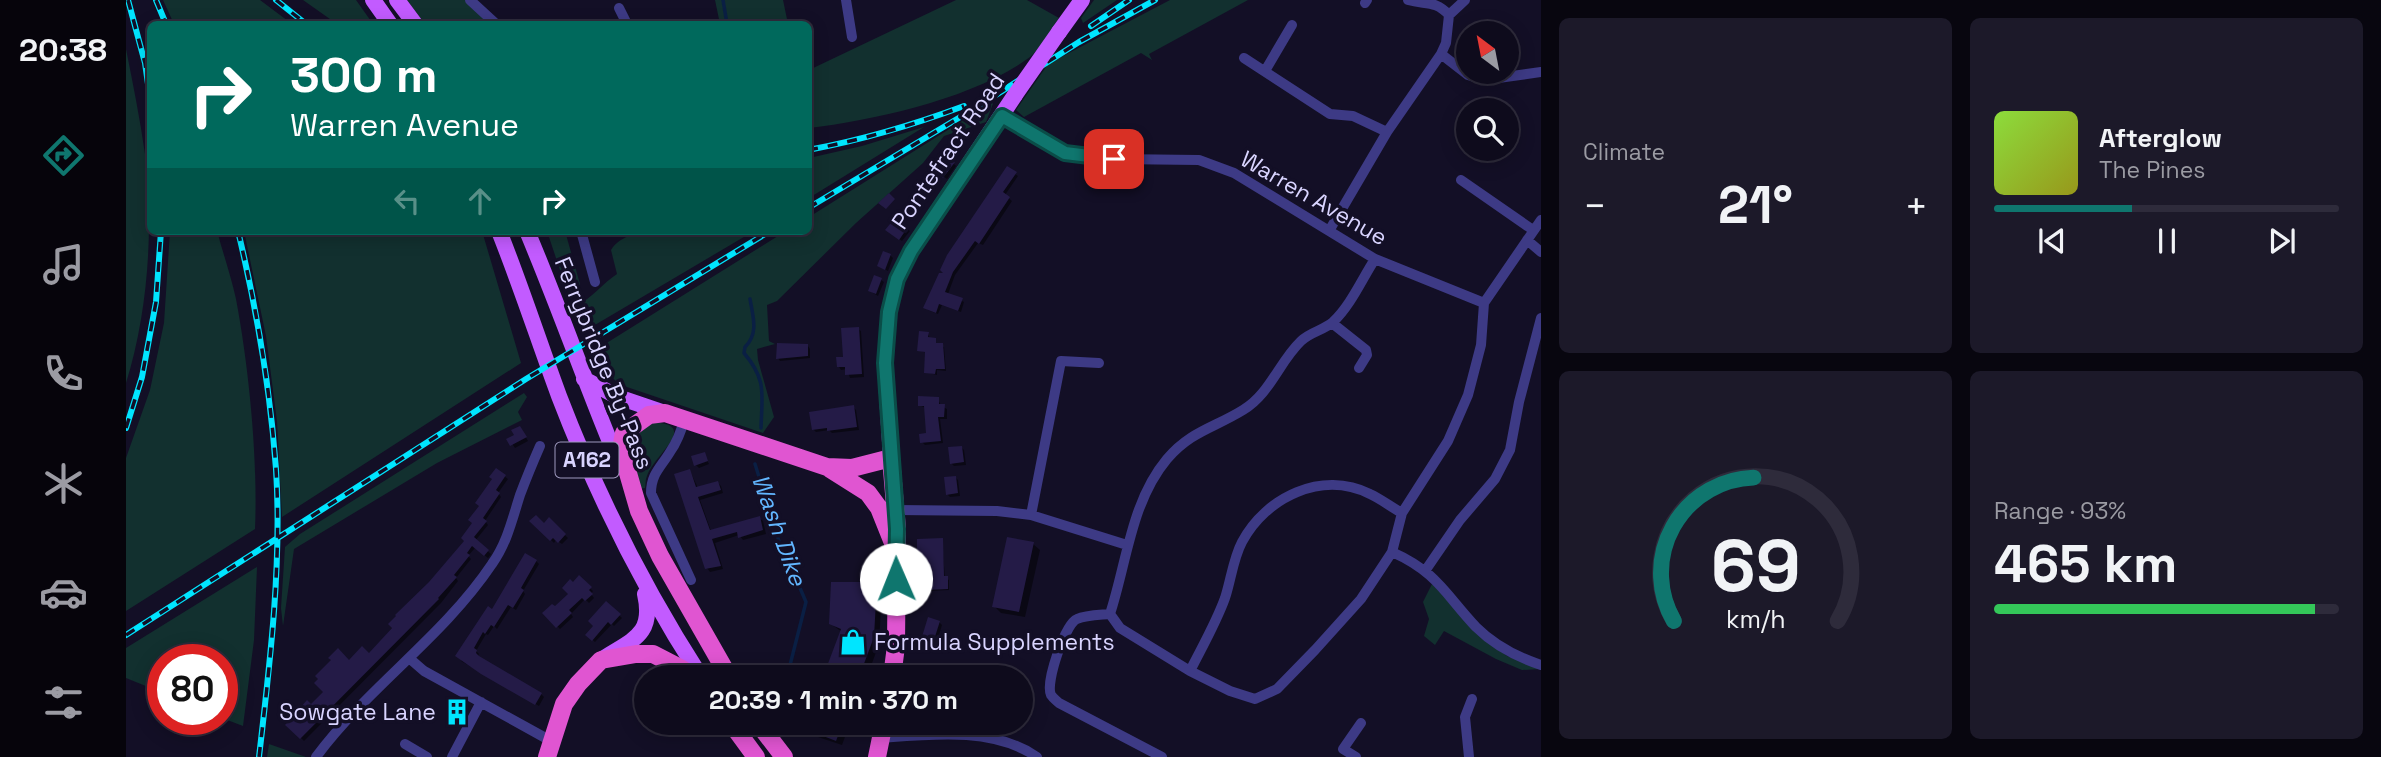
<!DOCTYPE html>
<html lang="en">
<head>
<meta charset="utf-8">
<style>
	:root { --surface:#0e0b1c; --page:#1c1929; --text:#f1f3f6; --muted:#9b9ba3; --line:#2e2b3b; --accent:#0f766e }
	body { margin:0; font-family:"Space Grotesk",sans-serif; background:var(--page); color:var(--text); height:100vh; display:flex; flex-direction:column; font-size:26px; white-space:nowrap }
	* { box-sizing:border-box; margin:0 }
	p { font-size:23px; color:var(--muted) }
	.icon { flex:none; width:38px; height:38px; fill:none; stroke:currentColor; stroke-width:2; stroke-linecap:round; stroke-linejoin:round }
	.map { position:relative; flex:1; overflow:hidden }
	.details { display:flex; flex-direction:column; gap:18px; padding:18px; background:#08060f; width:840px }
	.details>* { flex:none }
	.guide { position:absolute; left:21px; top:21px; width:665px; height:214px; border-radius:10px; box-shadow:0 4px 18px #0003,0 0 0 2px var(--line); background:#00695c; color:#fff; overflow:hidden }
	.needle { width:46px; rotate:328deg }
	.buttons { position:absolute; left:1330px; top:21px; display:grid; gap:14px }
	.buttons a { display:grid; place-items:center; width:63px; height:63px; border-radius:50%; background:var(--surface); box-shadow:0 4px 18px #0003,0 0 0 2px var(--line); font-size:35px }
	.speed { position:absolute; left:21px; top:644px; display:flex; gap:14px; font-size:35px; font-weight:700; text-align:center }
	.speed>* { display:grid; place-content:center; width:91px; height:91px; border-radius:50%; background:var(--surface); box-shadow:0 4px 18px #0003,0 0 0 2px var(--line); line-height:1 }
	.speed .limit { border:10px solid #d22; background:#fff; color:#111 }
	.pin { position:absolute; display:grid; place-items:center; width:60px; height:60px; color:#fff; margin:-30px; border-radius:14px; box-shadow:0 4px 10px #0006 }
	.me { position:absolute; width:77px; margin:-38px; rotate:359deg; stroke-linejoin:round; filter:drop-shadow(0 0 5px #0008) }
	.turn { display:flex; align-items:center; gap:24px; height:147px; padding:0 28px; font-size:32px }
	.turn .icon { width:91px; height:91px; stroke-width:2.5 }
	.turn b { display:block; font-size:49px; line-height:60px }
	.lanes { display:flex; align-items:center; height:66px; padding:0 28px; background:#0003; justify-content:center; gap:35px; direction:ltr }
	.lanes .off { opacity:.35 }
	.big { font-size:52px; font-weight:700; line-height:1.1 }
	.details .tile { flex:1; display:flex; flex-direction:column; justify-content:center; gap:10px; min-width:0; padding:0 24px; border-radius:10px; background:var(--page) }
	.details .dial { align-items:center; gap:0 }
	.dial svg { height:182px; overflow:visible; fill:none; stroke:var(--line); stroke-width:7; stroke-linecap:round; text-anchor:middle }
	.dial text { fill:var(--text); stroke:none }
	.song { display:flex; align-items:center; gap:21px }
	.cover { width:84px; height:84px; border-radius:10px; background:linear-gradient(135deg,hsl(90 70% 55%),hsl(60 70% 35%)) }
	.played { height:7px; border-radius:4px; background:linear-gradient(90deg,var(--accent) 40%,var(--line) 40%) }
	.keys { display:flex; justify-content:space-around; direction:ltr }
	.heat { display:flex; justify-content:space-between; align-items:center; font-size:38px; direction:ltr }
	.charge { height:10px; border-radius:5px; background:linear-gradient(90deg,#34c759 93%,var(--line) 0) }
	.details .tiles { flex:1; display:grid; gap:18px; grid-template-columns:repeat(2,1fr) }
	.trip { position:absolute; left:508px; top:665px; width:399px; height:70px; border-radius:35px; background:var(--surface); box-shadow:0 4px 18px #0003,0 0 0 2px var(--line); font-weight:700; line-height:70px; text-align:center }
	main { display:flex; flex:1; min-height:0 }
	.tab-bar { display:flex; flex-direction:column; width:126px; justify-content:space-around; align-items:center; background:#06040b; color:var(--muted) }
	.tab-bar .icon { width:49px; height:49px }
	.tab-bar .current { color:var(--accent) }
	.tab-bar b { font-size:32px; color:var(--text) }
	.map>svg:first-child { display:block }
</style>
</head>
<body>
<main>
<nav class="tab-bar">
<b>20:38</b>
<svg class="icon current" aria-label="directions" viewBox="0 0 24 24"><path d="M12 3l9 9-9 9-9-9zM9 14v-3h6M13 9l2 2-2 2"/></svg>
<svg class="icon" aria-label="music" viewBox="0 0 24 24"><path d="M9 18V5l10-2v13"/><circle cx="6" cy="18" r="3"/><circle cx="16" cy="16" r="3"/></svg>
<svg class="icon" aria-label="phone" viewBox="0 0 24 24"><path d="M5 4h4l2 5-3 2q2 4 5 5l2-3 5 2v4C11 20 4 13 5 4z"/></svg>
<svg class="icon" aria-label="climate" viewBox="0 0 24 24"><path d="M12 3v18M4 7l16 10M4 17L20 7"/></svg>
<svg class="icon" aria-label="car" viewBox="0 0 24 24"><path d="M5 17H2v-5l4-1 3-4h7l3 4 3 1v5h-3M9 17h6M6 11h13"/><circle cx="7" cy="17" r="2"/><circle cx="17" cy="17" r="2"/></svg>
<svg class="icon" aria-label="filters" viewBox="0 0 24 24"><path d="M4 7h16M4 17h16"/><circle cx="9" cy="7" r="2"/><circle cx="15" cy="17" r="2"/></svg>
</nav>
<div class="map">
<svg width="1415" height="757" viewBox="0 0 1415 757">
	<rect width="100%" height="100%" fill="#130f26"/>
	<path fill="#12302f" d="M37,0H134L166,24H48Z
		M177,0H230L247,24H211Z
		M281,0H344L370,24H299Z
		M589,0H657L662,24H594Z
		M830,0H901L933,18C924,30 915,48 904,57C849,98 750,120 683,128V70Z
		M968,0H991L957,23L955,18Z
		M1044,0H1122L1023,54L1026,60L1015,53L898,117L890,110L922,64Z
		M0,49C7,84 14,119 19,154C28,227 22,313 0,383Z
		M868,101L860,122L818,136L797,163L730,223L651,301L641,305L643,341L649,344L631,349L632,360L648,417L637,433L492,384L471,358V349L660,231H682L683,217Z
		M798,127L683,198V158L736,146Z
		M44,231H91C97,253 105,276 110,299C123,368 132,459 129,529L0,611V458L24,390L38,323Z
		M118,231H356L395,363L156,517L151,421L140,336Z
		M421,231H439L454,284L451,293L443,297Z
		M522,231H628L457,332L451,305C465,299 477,283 491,274L485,250C494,236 507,235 522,231Z
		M398,393L401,397L392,412L396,420L311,463L168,549L157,626L155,608L159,547L174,534Z
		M520,422C579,422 528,454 521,476C519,480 520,484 519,488L513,489L501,457L504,436Z
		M131,567L128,640L117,726L96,718V660H37V693L0,678V648Z
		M1306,584L1359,639L1381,656L1415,669L1396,670L1370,659L1318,631L1309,645L1298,636L1303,619L1297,602Z
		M143,744L180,757H141Z"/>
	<path fill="#0007" d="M828,164L830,166L821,179L808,170Z
		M889,174L892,176L879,195L886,201L857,245L852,243L829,275L822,294L838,302L835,312L816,305L812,314L802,310L799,307L820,274Z
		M769,220L784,231L776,241L764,233Z
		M764,255L767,258L762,271L753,266Z
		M755,280L758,282L752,296L744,291Z
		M732,329L735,331L738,377L724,378L721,369L715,370L713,367Z
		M802,333L804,339L809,340L811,345L818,347L820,371L811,370V375L800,372L801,353L793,350Z
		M682,346L684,349V358L654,361L652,358Z
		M812,399L815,406L821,409V419H814L817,443L799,445L796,442L802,434L800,408L793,405Z
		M727,407L730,410L733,430L706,433L703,430L690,432L687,429Z
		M396,430L402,441L389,448L383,439Z
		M836,448L838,450L840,465L828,466L825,463Z
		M578,454L583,464L573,468L570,465Z
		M370,470L382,479L372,493L375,497L359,521L362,525L349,541L365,554L362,558L349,548L342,556L345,559L330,578L332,581L315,603L178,741L162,725L185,707L199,692L207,660L223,662L243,655L340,541Z
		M564,471L572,488L592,483L595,486L597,493L574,500L585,531L633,518L637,521L640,534L617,540L613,535L589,543L597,569L584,572L581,568Z
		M829,477L832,480L834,496L824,497L821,494Z
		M423,520L442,538L436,544L430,540L428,543L406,521L418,525Z
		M816,540L819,578L823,580V590L803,591L799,566L793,565Z
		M907,544L914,550L899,617L875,613L868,606Z
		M410,561L413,564L397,591L399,594L390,610L385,607L371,629L368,626L362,635L360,634L350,651L353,654L351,657L415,694L418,697L413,706L335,661L367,611Z
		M453,578L467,591L465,594L468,598L463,603L459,599L445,614L447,617L434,629L419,613L429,608L444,594L447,584Z
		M750,584L756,589L753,644L741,677H699L716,632L705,624Z
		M480,603L496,618L488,626L486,624L469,642L461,635L469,626Z
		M813,622L816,625L810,645L800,642L797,639Z
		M683,723H724L716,745L686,735L681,729Z"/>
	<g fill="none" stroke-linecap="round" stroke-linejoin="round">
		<path stroke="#0a1f44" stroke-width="3.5" d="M597,0L601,24
			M624,299C627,317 633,333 619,347L618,353C641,380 636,394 635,428
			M629,464L661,567L674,588L680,602L661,677"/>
	</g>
	<path fill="#241b47" d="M819,155L829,162L817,178L803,167L810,158L814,160Z
		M881,166L891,172L877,192L884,197L853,244L849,241L827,272L819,292L837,298L832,311L813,304L810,313L797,308L813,273H817L814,270L821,255Z
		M763,193L769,199L760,209L752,203Z
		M769,218L782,227L773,240L759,230Z
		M757,251L765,254L759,270L751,266Z
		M748,275L756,278L750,294L742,291Z
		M733,327L736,374L719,375V367H711L710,357H717L715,328Z
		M793,331L803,332L802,337L810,338V343H817L819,369H810L809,374L798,373L799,352L791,351Z
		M651,343L682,344V356L650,359Z
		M792,396L813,397V404H819L818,417H812L815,441L794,443L793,434L800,433L798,406H792Z
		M728,405L731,427L701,431V428L686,430L683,412Z
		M394,426L401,437L384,446L380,439L388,435L385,430Z
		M836,446L838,462L824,464L822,447Z
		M579,452L582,461L568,466L565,456Z
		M370,468L380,475L370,490L374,493L357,518L361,521L348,537L363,550L358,556L346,546L341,553L344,555L328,575L331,577L312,598L313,599L174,739L159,725L181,700L185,704L197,692L188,683L192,679L189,676L205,660L202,658L212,648L223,660L236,646L243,653L266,628L262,624L270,616L269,615L303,582L338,541L335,538L346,523L342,520L353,506L349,503L366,479L363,477Z
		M564,469L570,487L592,481L595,490L572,497L584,530L634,516L637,530L612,538L611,532L586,539L595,566L579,569L548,474Z
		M830,476L832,493L820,495L818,477Z
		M410,515L418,523L423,517L440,534L432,543L427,538L424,541L403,521Z
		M881,537L908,542L893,612L866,607Z
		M817,538L818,576H822V589L800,590L798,565H791V539Z
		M399,553L411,560L395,588L398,590L387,608L382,605L368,627L365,625L359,634L357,632L348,648L351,650L350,653L353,656L416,693L409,705L355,674L329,656L362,606L366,609Z
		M453,575L466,587L463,590L467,594L459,601L456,598L443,610L446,613L430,628L416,613L426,604L429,606L442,594L436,588L444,579L447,582Z
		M705,582H751L748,637L733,677H697L715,629L703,624Z
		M480,601L495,614L485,625L482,622L466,641L459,635L467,626L462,621Z
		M802,617L814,621L807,643L795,640Z
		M664,723H717L710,741Z"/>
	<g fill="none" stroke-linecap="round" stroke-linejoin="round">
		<path stroke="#3d3a85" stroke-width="10" d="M344,0L370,24
			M720,0L726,37
			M1282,0C1300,5 1309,0 1323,15L1320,43L1315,54L1342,75L1358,80L1415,72
			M1239,3L1241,0
			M493,8L501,24
			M1323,15L1339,0
			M1118,58L1204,114L1227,116L1261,132
			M1139,71L1166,25
			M876,116L939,153L988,159L1073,160L1108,173L1249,259L1358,303
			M1335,180L1407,230
			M455,231L469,282
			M1203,231L1261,132L1315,54
			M1401,240L1415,252
			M1206,323L1240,350L1241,355L1233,368
			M558,420C555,432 551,442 544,452C535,467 525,474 525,493L565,580
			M770,510L871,511L905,515L1001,545
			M905,515L935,361L973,363
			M1266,552C1311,572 1319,594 1350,627C1368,645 1391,657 1415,665
			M1299,571L1334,520L1369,479L1384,450L1393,402L1415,318
			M984,614L994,628L1064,671L1104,691L1129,699L1151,689L1189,650L1235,599L1266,552L1276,513L1322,441L1342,395L1355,345L1358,303L1415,220
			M984,614C1001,562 1005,502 1041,459C1065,431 1088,428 1117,410C1144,394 1153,362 1175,341C1184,332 1198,330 1207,322C1225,305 1236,279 1249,259
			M984,614C974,615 960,615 951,619C939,624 919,683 925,695C927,698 930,700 933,703L1036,757
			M283,658L298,671L425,741
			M1064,671C1076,647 1090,623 1099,598C1105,580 1107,559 1116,542C1140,497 1196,470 1244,494C1255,499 1265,507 1276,513
			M774,723L803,731
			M755,738C806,734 868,727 911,757
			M279,744L301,757
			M190,757C242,687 317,637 366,564C381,543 386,520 394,495C400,479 407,462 414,446
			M326,757L355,702
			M1230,757L1217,749L1235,723
			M1343,757L1339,717L1346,699"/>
		<path stroke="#c25bff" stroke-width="16" d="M247,0L264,24
			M271,0L289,24
			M933,32L956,0
			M373,231C395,286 413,342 433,396C471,495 518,589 575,677
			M401,231C434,309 461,388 494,466
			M458,379L492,397L539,413
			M765,458L759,363L763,311L771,279L785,251L889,95
			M478,658C508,639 528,634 519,594"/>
		<path stroke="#e055d1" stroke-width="18" d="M704,469L742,493L753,508L767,543
			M603,677L534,556L513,511L495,449L498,433L523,415L539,413L701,467L726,468L765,458L771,529L770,646L766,677
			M605,723L630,757
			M632,723L658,757
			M421,757L438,704L452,684L475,660L510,654H527L556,669L567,677
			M751,757L758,723"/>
		<g stroke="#00e5ff" stroke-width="6">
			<path id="rail" d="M2,0L19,63L24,98
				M30,0L40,24
				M150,0L180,24
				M965,26L1003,0
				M682,150C736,140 787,125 838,106
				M682,208L851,107L953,42L1029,0
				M112,231C131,310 144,387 150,469C156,563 144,663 133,757
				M0,428L16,377L30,302L35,231
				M0,635L400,379L644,231"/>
		</g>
		<use href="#rail" stroke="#130f26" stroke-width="3.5" stroke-dasharray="10" stroke-linecap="butt"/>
		<path stroke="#c25bff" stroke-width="16" d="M889,95L933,32"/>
	</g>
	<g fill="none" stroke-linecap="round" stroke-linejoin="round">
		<g stroke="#0a4d48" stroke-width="18">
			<path id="route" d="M770,579L771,529L759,363L763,312L771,279L785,251L876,116L939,153L988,159"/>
		</g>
		<use href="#route" stroke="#0f766e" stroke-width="12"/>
	</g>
	<defs>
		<g id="shop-bare" transform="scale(2.1)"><path d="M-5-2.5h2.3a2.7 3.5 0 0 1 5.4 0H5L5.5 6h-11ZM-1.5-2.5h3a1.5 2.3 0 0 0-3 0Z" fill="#00e5ff" stroke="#130f26" stroke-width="2.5" paint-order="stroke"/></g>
		<g id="building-bare" transform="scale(2.1)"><path d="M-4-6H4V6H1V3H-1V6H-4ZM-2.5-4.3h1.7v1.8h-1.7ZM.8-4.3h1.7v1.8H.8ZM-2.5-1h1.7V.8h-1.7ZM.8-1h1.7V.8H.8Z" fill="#00e5ff" stroke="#130f26" stroke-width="2.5" paint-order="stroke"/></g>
	</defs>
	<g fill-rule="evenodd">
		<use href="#shop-bare" x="727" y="642"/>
		<use href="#building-bare" x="331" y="712"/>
	</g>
	<g text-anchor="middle" stroke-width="7" stroke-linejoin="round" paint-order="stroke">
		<rect fill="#130f26" stroke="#9e99be" stroke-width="2" x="429.5" y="442.5" width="63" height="35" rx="5"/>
		<g font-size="21" font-weight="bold" fill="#d9d4ff">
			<text x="461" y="467">A162</text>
		</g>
		<g font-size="23" fill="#d9d4ff" stroke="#130f26">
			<text transform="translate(822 151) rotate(-56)" y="8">Pontefract Road</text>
			<text transform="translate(1188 198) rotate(30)" y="8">Warren Avenue</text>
			<text transform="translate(478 363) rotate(68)" y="8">Ferrybridge By-Pass</text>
		</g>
		<g font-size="23" fill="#d9d4ff" stroke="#130f26" text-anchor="start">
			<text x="748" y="650">Formula Supplements</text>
			<text x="310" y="720" text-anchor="end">Sowgate Lane</text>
		</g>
		<g font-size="24" font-style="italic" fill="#62b6ff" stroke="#130f26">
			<text transform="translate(653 530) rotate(70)" y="8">Wash Dike</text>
		</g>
	</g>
</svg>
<div class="buttons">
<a><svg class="needle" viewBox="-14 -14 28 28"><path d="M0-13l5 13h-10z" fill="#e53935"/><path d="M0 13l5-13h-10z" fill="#9b9ba3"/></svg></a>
<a><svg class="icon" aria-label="search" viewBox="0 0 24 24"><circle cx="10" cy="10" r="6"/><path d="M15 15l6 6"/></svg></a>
</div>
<div class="speed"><div class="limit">80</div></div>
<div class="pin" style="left:988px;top:159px;background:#d93025"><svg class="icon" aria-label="arrive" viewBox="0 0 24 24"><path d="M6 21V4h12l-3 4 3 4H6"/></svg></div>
<svg class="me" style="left:770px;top:579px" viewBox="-20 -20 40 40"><circle r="19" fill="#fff"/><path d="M0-13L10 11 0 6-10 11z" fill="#0f766e"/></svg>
<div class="trip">20:39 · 1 min · 370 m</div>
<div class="guide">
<div class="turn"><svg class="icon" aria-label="right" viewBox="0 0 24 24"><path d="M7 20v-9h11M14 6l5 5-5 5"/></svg><div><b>300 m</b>Warren Avenue</div></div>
<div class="lanes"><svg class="icon off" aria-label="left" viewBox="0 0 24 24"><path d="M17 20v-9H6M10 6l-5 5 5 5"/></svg><svg class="icon off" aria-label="ahead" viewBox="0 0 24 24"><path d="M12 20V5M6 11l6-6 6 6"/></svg><svg class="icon" aria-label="right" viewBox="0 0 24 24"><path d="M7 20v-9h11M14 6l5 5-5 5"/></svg></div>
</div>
</div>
<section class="details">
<div class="tiles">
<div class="tile"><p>Climate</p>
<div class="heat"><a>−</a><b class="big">21°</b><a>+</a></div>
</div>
<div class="tile">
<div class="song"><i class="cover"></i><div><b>Afterglow</b><p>The Pines</p></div></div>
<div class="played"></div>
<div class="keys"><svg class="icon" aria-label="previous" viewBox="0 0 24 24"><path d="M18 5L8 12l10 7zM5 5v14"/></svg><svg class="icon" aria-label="pause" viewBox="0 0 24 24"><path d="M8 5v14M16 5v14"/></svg><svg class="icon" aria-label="next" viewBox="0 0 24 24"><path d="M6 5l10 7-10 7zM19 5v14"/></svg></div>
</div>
<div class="tile dial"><svg viewBox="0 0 100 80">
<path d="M14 69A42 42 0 1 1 86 69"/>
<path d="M14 69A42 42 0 0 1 49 6" stroke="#0f766e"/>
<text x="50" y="56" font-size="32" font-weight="700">69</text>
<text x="50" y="72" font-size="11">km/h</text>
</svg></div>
<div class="tile"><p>Range · 93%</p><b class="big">465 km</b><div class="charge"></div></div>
</div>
</section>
</main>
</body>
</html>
